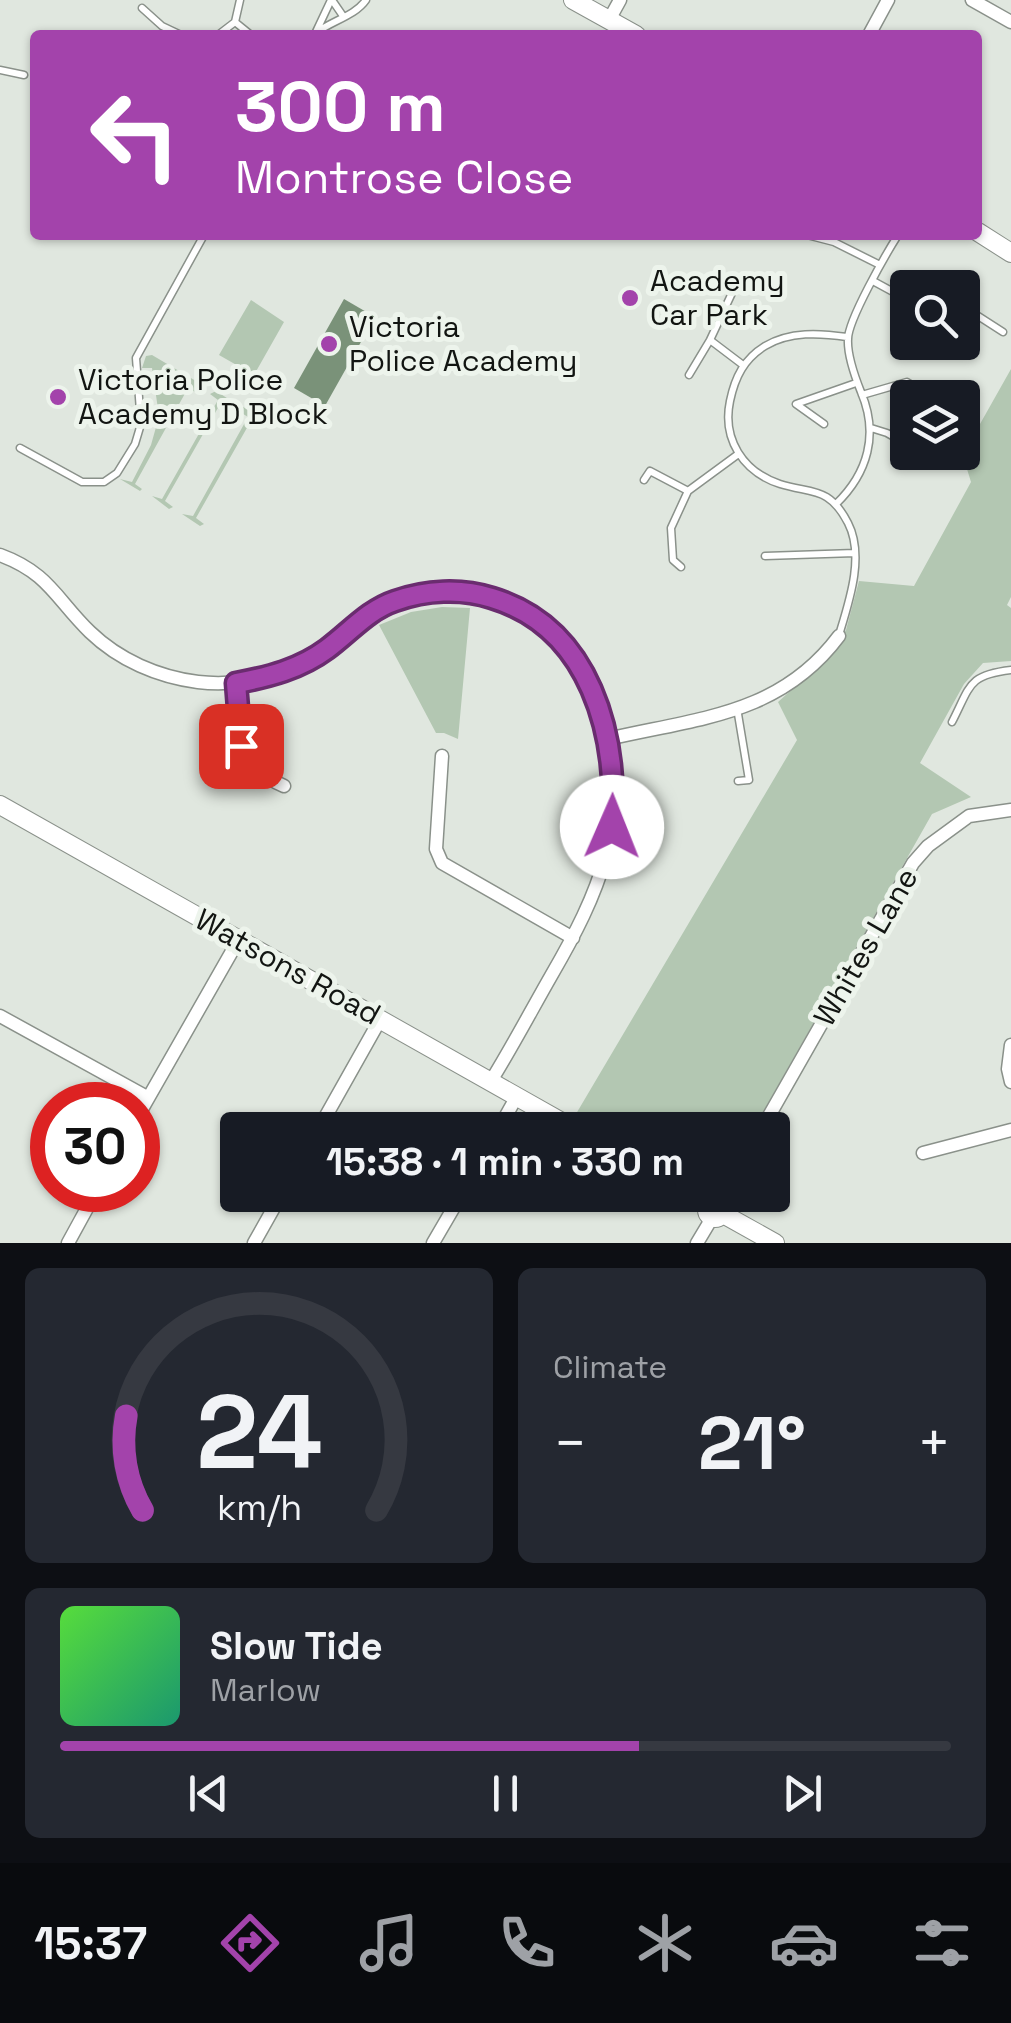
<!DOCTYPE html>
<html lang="en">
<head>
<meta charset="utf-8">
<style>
	:root { --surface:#171b24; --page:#242831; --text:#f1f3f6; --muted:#9ea1a6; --line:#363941; --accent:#a343ab }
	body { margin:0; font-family:"Space Grotesk",sans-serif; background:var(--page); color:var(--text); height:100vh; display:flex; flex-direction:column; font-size:38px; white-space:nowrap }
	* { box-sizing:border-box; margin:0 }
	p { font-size:32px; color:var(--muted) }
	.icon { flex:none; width:55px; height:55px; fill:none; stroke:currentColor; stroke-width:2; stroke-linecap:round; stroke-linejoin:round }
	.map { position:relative; height:1243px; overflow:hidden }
	.details { display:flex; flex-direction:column; gap:25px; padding:25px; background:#0d0f14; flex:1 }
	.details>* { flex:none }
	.guide { position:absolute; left:30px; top:30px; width:952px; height:210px; border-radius:10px; box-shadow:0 2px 8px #0004; background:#a343ab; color:#fff; overflow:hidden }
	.controls { position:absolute; left:890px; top:270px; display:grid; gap:20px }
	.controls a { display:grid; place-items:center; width:90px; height:90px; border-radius:10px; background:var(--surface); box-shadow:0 2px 8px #0004; font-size:50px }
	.speed { position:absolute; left:30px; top:1082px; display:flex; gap:20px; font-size:50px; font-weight:700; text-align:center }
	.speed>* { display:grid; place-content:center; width:130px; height:130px; border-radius:50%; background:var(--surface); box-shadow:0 2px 8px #0004; line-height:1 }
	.speed .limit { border:15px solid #d22; background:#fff; color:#111 }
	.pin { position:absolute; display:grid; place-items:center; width:85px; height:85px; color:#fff; margin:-42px; border-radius:20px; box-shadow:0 5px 15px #0006 }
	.me { position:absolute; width:110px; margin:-55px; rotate:1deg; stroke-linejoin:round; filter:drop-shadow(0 0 8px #0008) }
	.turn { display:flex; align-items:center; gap:35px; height:210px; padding:0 40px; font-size:45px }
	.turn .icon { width:130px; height:130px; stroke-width:2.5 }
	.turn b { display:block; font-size:70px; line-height:85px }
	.big { font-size:75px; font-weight:700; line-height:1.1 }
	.details .card { flex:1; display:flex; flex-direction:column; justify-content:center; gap:15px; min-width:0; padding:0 35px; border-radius:15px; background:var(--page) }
	.details .dial { align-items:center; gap:0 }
	.dial svg { height:260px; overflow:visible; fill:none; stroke:var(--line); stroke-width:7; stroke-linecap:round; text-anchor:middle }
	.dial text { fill:var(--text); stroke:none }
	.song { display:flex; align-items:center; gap:30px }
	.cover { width:120px; height:120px; border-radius:15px; background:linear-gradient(135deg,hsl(110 70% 55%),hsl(160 70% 35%)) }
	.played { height:10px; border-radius:5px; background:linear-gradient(90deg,var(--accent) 65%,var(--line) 65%) }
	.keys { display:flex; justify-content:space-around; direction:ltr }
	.heat { display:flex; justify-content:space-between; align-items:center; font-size:55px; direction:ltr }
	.details .tiles { flex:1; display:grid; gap:25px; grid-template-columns:1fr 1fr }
	.card:last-child { grid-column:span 2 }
	.trip { position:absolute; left:220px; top:1112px; width:570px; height:100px; border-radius:10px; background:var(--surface); box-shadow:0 2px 8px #0004; font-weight:700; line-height:100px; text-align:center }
	.menu { display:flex; height:160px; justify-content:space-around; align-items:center; background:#090b0e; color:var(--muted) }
	.menu .icon { width:70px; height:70px }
	.menu .selected { color:var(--accent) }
	.menu b { font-size:45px; color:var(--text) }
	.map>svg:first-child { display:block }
</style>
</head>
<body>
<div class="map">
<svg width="1011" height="1243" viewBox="0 0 1011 1243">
	<rect width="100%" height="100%" fill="#e0e7df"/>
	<path fill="#b3c7b2" d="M251,300L284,322L254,375L219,355Z
		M152,355L201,384L197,393L188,388L135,484L142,489L140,491L120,479L132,482L151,445L158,420L147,417L148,410L158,409L152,368H142L146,356Z
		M1011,369V597L1007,605L1011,608V661L983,663L964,684L920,763L971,797L932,814L753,1130H592L573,1119L797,740L778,702L827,658L846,630L859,581L914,586L971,482L962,453L967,439L963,429L980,424Z
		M216,391L230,400L228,410L219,406L165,501L173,507L169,509L152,496L162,499L218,400L210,394Z
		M242,406L262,420L259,427L250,423L248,426L196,518L204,524L200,526L182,514L193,516L248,417L237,410Z
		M442,607L470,608L458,739L444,733H436L379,625L411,612Z"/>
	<path fill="#7a9279" d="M344,299L375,317L325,406L294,388Z"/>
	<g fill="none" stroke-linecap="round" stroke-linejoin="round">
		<g stroke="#8a918a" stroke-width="9">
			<path id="lane" d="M332,0L343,16
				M142,8L162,26L181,35
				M235,22L251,35
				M316,33C331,21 355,16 366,0
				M315,34L331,0
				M218,35L235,22L240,0
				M0,70L24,75
				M807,235L834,242L880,265
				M873,281L908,300
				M962,311L975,314L1003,332
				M710,340L743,365
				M689,375L710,340L732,293
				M862,395L907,382L927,394L942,391
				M824,424L796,404L856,383
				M871,428L887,433L908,445
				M20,448L82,482H104L117,473L135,444L141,424L136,358L204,235
				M919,452L939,462
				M644,480L650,471L688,491L737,455
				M836,504C868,473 879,434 861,392C855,377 847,356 848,339C848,320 886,254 898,235
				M765,556L855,553
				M681,567L673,560L671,528L688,491
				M839,635C849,602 865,556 848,523C829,486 812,494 780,484C743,472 722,439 730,401C735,377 744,359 765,346C790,331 820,333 847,337
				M737,708L749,780L738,781
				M952,722C971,685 968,675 1011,670"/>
		</g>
		<g stroke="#8a918a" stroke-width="15">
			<path id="street" d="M972,0L1011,22
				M609,20L620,0
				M869,35L888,0
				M0,555C49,573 56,599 90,632C119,660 158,677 198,682C242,687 290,675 327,649C357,627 378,604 416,596C467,585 518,599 556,634C581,658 597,693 605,726C630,825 599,893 551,976C531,1011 512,1047 491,1081
				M236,683C241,732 232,764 284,786
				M608,739C698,718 780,715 839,636
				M442,756L436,849L442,863L573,938
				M0,1016L147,1097
				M1011,1045L1008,1069L1011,1082
				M138,1116L239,939
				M318,1130L381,1018
				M498,1130L517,1096
				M761,1130L913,863L928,846L969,816L1011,810
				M923,1153L1011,1130
				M720,1203L724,1195
				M68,1243L97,1190
				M254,1243L281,1195
				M433,1243L461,1195
				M697,1243L712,1218"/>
		</g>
		<g stroke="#8a918a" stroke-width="20">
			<path id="secondary" d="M573,0L636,35
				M978,232L1011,253
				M0,805L576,1130
				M707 1210a8 8 0 1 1 16 0a8 8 0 1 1-16 0Z
				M723,1214L775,1243"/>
		</g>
		<use href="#lane" stroke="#fff" stroke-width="6"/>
		<use href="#street" stroke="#fff" stroke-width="12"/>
		<use href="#secondary" stroke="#fff" stroke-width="18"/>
	</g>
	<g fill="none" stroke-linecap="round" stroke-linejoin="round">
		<g stroke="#6a2c6f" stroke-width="25">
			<path id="route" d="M241,746L236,683C269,677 300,669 327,649C350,632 368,610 395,601C426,590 461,588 492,598C591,628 618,735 612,827"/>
		</g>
		<use href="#route" stroke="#a343ab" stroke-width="18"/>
	</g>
	<g fill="#a343ab" stroke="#edf4ec" stroke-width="4">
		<circle cx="630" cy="298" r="10"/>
		<circle cx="329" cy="344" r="10"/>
		<circle cx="58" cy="397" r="10"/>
	</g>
	<g text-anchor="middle" stroke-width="10" stroke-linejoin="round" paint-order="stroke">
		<g font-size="30" fill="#121512" stroke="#edf4ec" text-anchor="start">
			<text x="650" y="291">Academy<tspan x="650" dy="34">Car Park</tspan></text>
			<text x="349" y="337">Victoria<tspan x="349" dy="34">Police Academy</tspan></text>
			<text x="78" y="390">Victoria Police<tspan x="78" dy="34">Academy D Block</tspan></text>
		</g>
		<g font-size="30" fill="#121512" stroke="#edf4ec">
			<text transform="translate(866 947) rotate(-60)" y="10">Whites Lane</text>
			<text transform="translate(288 967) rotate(29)" y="10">Watsons Road</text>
		</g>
	</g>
</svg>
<div class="controls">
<a><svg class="icon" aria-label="search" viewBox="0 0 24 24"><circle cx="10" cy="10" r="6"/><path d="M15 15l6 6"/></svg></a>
<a><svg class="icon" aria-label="layers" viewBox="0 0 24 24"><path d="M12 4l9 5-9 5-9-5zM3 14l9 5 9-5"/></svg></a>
</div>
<div class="speed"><div class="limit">30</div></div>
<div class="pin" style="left:241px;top:746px;background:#d93025"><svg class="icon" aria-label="arrive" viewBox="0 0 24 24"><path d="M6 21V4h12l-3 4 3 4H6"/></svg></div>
<svg class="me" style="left:612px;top:827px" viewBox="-20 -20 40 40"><circle r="19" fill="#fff"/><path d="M0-13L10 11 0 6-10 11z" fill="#a343ab"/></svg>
<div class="trip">15:38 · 1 min · 330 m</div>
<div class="guide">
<div class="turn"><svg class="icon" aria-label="left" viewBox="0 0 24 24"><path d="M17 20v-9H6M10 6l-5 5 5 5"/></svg><div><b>300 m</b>Montrose Close</div></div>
</div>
</div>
<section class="details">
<div class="tiles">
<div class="card dial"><svg viewBox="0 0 100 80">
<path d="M14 69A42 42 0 1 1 86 69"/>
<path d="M14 69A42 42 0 0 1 9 40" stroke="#a343ab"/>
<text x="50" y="56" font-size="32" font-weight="700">24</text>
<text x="50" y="72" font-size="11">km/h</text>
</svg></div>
<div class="card"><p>Climate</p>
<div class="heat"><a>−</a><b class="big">21°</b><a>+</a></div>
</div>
<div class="card">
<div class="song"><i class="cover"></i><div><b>Slow Tide</b><p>Marlow</p></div></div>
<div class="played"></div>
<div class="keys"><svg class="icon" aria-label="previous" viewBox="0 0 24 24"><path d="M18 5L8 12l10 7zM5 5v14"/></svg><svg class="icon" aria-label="pause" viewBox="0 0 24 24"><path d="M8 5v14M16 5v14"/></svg><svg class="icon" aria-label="next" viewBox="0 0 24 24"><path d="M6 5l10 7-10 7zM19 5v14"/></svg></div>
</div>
</div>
</section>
<nav class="menu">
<b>15:37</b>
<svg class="icon selected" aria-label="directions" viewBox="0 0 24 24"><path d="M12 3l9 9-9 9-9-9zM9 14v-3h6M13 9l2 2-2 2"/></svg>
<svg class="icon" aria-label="music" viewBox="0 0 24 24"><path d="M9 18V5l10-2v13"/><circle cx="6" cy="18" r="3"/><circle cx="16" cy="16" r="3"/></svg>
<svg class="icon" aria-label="phone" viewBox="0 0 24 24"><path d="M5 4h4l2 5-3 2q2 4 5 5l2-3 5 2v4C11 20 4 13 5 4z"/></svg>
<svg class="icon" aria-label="climate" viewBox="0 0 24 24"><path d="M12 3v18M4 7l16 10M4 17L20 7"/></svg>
<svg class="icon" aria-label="car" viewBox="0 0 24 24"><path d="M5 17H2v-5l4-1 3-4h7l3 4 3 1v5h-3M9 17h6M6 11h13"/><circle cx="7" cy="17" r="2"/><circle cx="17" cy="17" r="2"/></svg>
<svg class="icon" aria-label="filters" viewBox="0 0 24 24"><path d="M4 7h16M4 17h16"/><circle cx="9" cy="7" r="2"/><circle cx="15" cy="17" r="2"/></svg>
</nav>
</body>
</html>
